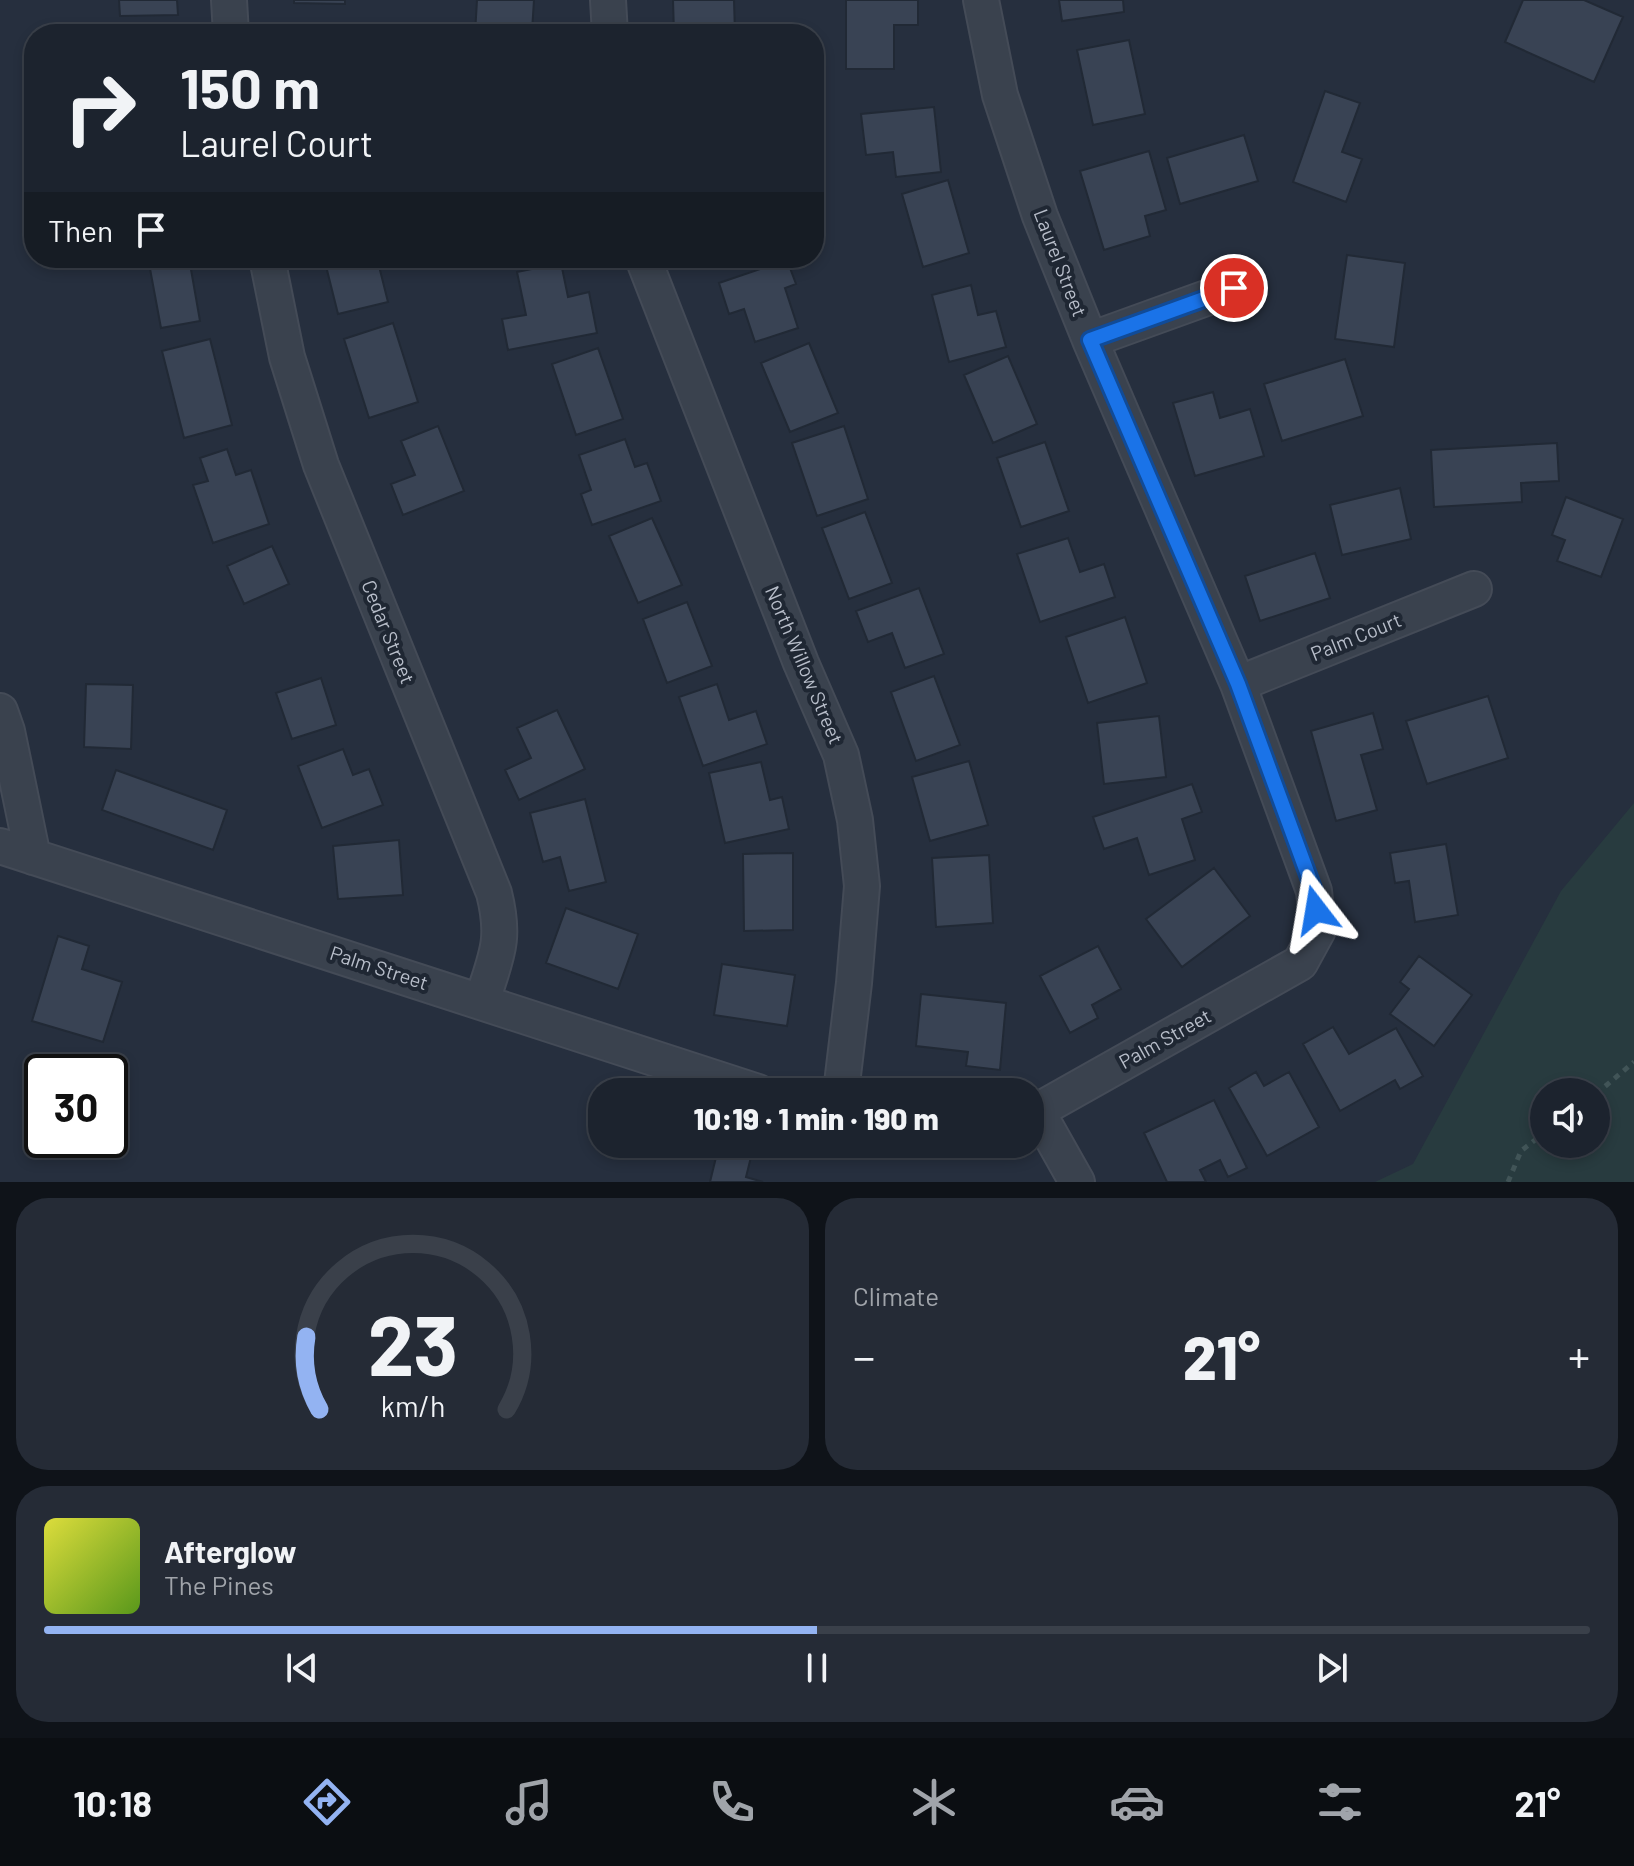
<!DOCTYPE html>
<html lang="en">
<head>
<meta charset="utf-8">
<style>
	:root { --surface:#1c232e; --page:#252b36; --text:#f1f3f6; --muted:#a0a4aa; --line:#3a404a; --accent:#93b3f2 }
	body { margin:0; font-family:Barlow,sans-serif; background:var(--page); color:var(--text); height:100vh; display:flex; flex-direction:column; font-size:30px; white-space:nowrap }
	* { box-sizing:border-box; margin:0 }
	p { font-size:26px; color:var(--muted) }
	.icon { flex:none; width:44px; height:44px; fill:none; stroke:currentColor; stroke-width:2; stroke-linecap:round; stroke-linejoin:round }
	.map { position:relative; height:1182px; overflow:hidden }
	.sheet { display:flex; flex-direction:column; gap:16px; padding:16px; background:#0f1319; flex:1 }
	.sheet>* { flex:none }
	.guide { position:absolute; left:24px; top:24px; width:800px; height:244px; border-radius:32px; box-shadow:0 4px 12px #0003,0 0 0 2px var(--line); background:#1c232e; color:var(--text); overflow:hidden }
	.controls { position:absolute; left:1530px; top:1078px; display:grid; gap:16px }
	.controls a { display:grid; place-items:center; width:80px; height:80px; border-radius:50%; background:var(--surface); box-shadow:0 4px 12px #0003,0 0 0 2px var(--line); font-size:40px }
	.speed { position:absolute; left:24px; top:1054px; display:flex; gap:16px; font-size:40px; font-weight:700; text-align:center }
	.speed>* { display:grid; place-content:center; width:104px; height:104px; border-radius:50%; background:var(--surface); box-shadow:0 4px 12px #0003,0 0 0 2px var(--line); line-height:1 }
	.speed .limit { border:4px solid #111; border-radius:12px; background:#fff; color:#111 }
	.pin { position:absolute; display:grid; place-items:center; width:68px; height:68px; color:#fff; margin:-34px; border:4px solid #fff; border-radius:50%; box-shadow:0 2px 8px #0007 }
	.me { position:absolute; width:88px; margin:-44px; rotate:346deg; stroke-linejoin:round; filter:drop-shadow(0 0 6px #0008) }
	.turn { display:flex; align-items:center; gap:28px; height:168px; padding:0 24px; font-size:36px }
	.turn .icon { width:104px; height:104px; stroke-width:2.5 }
	.turn b { display:block; font-size:56px; line-height:68px }
	.then { display:flex; align-items:center; height:76px; padding:0 24px; background:#0003; gap:16px; font-size:30px }
	.big { font-size:60px; font-weight:800; line-height:1.1 }
	.sheet .tile { flex:1; display:flex; flex-direction:column; justify-content:center; gap:12px; min-width:0; padding:0 28px; border-radius:32px; background:var(--page) }
	.sheet .dial { align-items:center; gap:0 }
	.dial svg { height:208px; overflow:visible; fill:none; stroke:var(--line); stroke-width:7; stroke-linecap:round; text-anchor:middle }
	.dial text { fill:var(--text); stroke:none }
	.song { display:flex; align-items:center; gap:24px }
	.cover { width:96px; height:96px; border-radius:12px; background:linear-gradient(135deg,hsl(60 70% 55%),hsl(90 70% 35%)) }
	.played { height:8px; border-radius:4px; background:linear-gradient(90deg,var(--accent) 50%,var(--line) 50%) }
	.keys { display:flex; justify-content:space-around; direction:ltr }
	.heat { display:flex; justify-content:space-between; align-items:center; font-size:44px; direction:ltr }
	.sheet .tiles { flex:1; display:grid; gap:16px; grid-template-columns:1fr 1fr }
	.tile:last-child { grid-column:span 2 }
	.trip { position:absolute; left:588px; top:1078px; width:456px; height:80px; border-radius:32px; background:var(--surface); box-shadow:0 4px 12px #0003,0 0 0 2px var(--line); font-weight:800; line-height:80px; text-align:center }
	.menu { display:flex; height:128px; justify-content:space-around; align-items:center; background:#0b0e12; color:var(--muted) }
	.menu .icon { width:56px; height:56px }
	.menu .current { color:var(--accent) }
	.menu b { font-size:36px; color:var(--text) }
	.map>svg:first-child { display:block }
</style>
</head>
<body>
<div class="map">
<svg width="1634" height="1182" viewBox="0 0 1634 1182">
	<rect width="100%" height="100%" fill="#262f3e"/>
	<path fill="#283b3f" fill-rule="evenodd" d="M1634,803V1182H1375L1413,1164L1561,891ZM1544,1092H1596V1144H1544Z"/>
	<path fill="#394354" stroke="#212935" stroke-width="2" d="M119,0H177L178,15L120,16Z
		M294,0H345V4L294,3Z
		M477,0H534L532,31L547,32V34H475Z
		M673,0H734L735,34H674Z
		M846,0H918V25H894V69H846Z
		M1059,0H1123L1124,12L1062,21Z
		M1523,0H1584L1623,17L1594,82L1505,42Z
		M334,25L335,34H286V33Z
		M172,30V34H129V31Z
		M1129,40L1145,114L1093,125L1077,50Z
		M1325,91L1360,103L1342,152L1362,159L1346,202L1293,182Z
		M934,107L941,172L896,177L893,152L866,155L861,114Z
		M1244,135L1258,181L1180,204L1167,158Z
		M1149,151L1166,210L1145,216L1150,236L1104,250L1080,171Z
		M948,180L969,253L923,267L902,194Z
		M1347,255L1405,263L1394,347L1335,339Z
		M148,258H189L200,321L161,328Z
		M324,258H377L388,302L338,314Z
		M787,260L796,284L785,288L798,328L755,342L744,309L729,314L719,283Z
		M561,263L568,297L589,292L597,333L508,350L502,319L526,315L517,272Z
		M971,285L978,315L996,311L1006,347L949,362L932,295Z
		M393,323L418,402L369,418L344,339Z
		M210,339L232,425L184,438L162,351Z
		M809,343L838,413L790,432L761,363Z
		M598,348L623,419L576,435L552,364Z
		M1008,356L1037,424L993,443L964,375Z
		M1345,359L1363,416L1282,441L1264,384Z
		M1213,392L1220,418L1250,409L1264,456L1195,476L1173,403Z
		M438,426L464,491L403,515L391,484L415,475L401,441Z
		M844,426L868,499L817,516L792,443Z
		M625,439L635,467L647,463L661,501L592,525L581,494L591,490L579,455Z
		M1045,442L1069,511L1021,527L997,458Z
		M1557,443L1559,481L1521,483L1522,502L1434,507L1431,450Z
		M227,449L236,475L251,470L269,524L213,543L193,485L208,481L200,458Z
		M1400,488L1411,539L1342,555L1330,505Z
		M1566,497L1623,519L1601,577L1557,561L1565,540L1552,535Z
		M865,512L892,583L849,599L822,528Z
		M652,518L682,585L638,603L609,536Z
		M1068,538L1080,572L1104,564L1115,597L1040,622L1017,554Z
		M272,546L289,584L244,604L227,566Z
		M1315,553L1330,598L1260,621L1245,576Z
		M919,588L944,654L905,668L892,633L868,642L856,611Z
		M687,602L712,666L667,683L643,619Z
		M1125,617L1147,683L1088,703L1066,637Z
		M934,676L960,745L916,761L891,692Z
		M321,678L336,725L292,739L276,693Z
		M86,684L133,685L131,749L84,747Z
		M717,684L729,720L756,711L767,744L703,766L679,697Z
		M1488,696L1508,758L1427,784L1406,721Z
		M557,710L585,769L519,800L505,770L531,758L517,728Z
		M1373,713L1383,749L1361,755L1377,810L1336,821L1311,731Z
		M1159,716L1166,777L1104,784L1097,723Z
		M343,749L353,775L369,769L383,805L322,828L298,766Z
		M969,761L988,825L930,841L912,777Z
		M761,762L770,800L782,797L789,829L725,843L709,773Z
		M116,770L227,810L213,850L102,810Z
		M1192,784L1202,812L1182,819L1195,860L1149,875L1137,838L1104,849L1093,817Z
		M585,799L606,882L569,891L560,857L543,862L530,813Z
		M399,840L403,895L338,899L333,846Z
		M1446,844L1458,915L1415,922L1409,881L1395,883L1390,853Z
		M793,853V930L744,931L743,854Z
		M989,855L993,923L936,927L932,858Z
		M1214,868L1250,916L1182,967L1146,919Z
		M566,908L638,934L618,989L546,963Z
		M58,936L89,946L82,969L122,982L103,1042L32,1021Z
		M1098,946L1121,989L1092,1005L1098,1018L1070,1033L1040,976Z
		M1419,956L1472,995L1434,1046L1390,1014L1409,989L1400,982Z
		M722,964L795,975L787,1026L714,1015Z
		M921,994L1006,1003L1000,1070L966,1066L968,1052L916,1046Z
		M1333,1027L1349,1054L1396,1028L1423,1076L1400,1089L1395,1080L1340,1111L1303,1044Z
		M1256,1072L1264,1086L1289,1072L1319,1127L1267,1156L1229,1088Z
		M1214,1100L1247,1168L1228,1177L1220,1160L1200,1170L1206,1182H1167L1144,1133Z
		M718,1149L751,1157L746,1177L763,1182H710Z"/>
	<g fill="none" stroke-linecap="round" stroke-linejoin="round">
		<g stroke="#444b57" stroke-width="38">
			<path id="minor" d="M229,0L231,34
				M608,0L610,34
				M981,0L1000,95L1040,216L1090,340L1238,684L1314,891L1318,930L1300,963L1030,1115
				M267,258L287,357L321,465L494,893C506,941 496,956 482,1001
				M643,258L801,663L841,755L855,820L862,886L854,983L841,1092
				M1090,340L1234,288
				M1238,684L1474,589
				M0,711L7,731L33,857
				M0,846L758,1092
				M1037,1111L1077,1182"/>
		</g>
		<path stroke="#415457" stroke-width="5" stroke-dasharray="6 6" stroke-linecap="butt" d="M1596,1094L1634,1062
			M1508,1182L1521,1151L1544,1133"/>
		<use href="#minor" stroke="#3a424e" stroke-width="34"/>
	</g>
	<g fill="none" stroke-linecap="round" stroke-linejoin="round">
		<g stroke="#114b97" stroke-width="20">
			<path id="route" d="M1234,288L1090,340L1238,684L1314,891L1316,910"/>
		</g>
		<use href="#route" stroke="#1a73e8" stroke-width="14"/>
	</g>
	<g text-anchor="middle" stroke-width="8" stroke-linejoin="round" paint-order="stroke">
		<g font-size="20" fill="#b7bdc9" stroke="#1f2733">
			<text transform="translate(1060 263) rotate(69)" y="7">Laurel Street</text>
			<text transform="translate(388 632) rotate(68)" y="7">Cedar Street</text>
			<text transform="translate(1356 637) rotate(-22)" y="7">Palm Court</text>
			<text transform="translate(804 665) rotate(67)" y="7">North Willow Street</text>
			<text transform="translate(379 968) rotate(18)" y="7">Palm Street</text>
			<text transform="translate(1165 1039) rotate(-29)" y="7">Palm Street</text>
		</g>
	</g>
</svg>
<div class="controls">
<a><svg class="icon" aria-label="sound" viewBox="0 0 24 24"><path d="M4 9h4l5-4v14l-5-4H4zM17 9q2 3 0 6"/></svg></a>
</div>
<div class="speed"><div class="limit">30</div></div>
<div class="pin" style="left:1234px;top:288px;background:#d93025"><svg class="icon" aria-label="arrive" viewBox="0 0 24 24"><path d="M6 21V4h12l-3 4 3 4H6"/></svg></div>
<svg class="me" style="left:1316px;top:910px" viewBox="-20 -20 40 40"><path d="M0-17L14 15 0 8-14 15z" fill="#1a73e8" stroke="#fff" stroke-width="4"/></svg>
<div class="trip">10:19 · 1 min · 190 m</div>
<div class="guide">
<div class="turn"><svg class="icon" aria-label="right" viewBox="0 0 24 24"><path d="M7 20v-9h11M14 6l5 5-5 5"/></svg><div><b>150 m</b>Laurel Court</div></div>
<div class="then">Then<svg class="icon" aria-label="arrive" viewBox="0 0 24 24"><path d="M6 21V4h12l-3 4 3 4H6"/></svg></div>
</div>
</div>
<section class="sheet">
<div class="tiles">
<div class="tile dial"><svg viewBox="0 0 100 80">
<path d="M14 69A42 42 0 1 1 86 69"/>
<path d="M14 69A42 42 0 0 1 9 41" stroke="#93b3f2"/>
<text x="50" y="56" font-size="32" font-weight="700">23</text>
<text x="50" y="72" font-size="11">km/h</text>
</svg></div>
<div class="tile"><p>Climate</p>
<div class="heat"><a>−</a><b class="big">21°</b><a>+</a></div>
</div>
<div class="tile">
<div class="song"><i class="cover"></i><div><b>Afterglow</b><p>The Pines</p></div></div>
<div class="played"></div>
<div class="keys"><svg class="icon" aria-label="previous" viewBox="0 0 24 24"><path d="M18 5L8 12l10 7zM5 5v14"/></svg><svg class="icon" aria-label="pause" viewBox="0 0 24 24"><path d="M8 5v14M16 5v14"/></svg><svg class="icon" aria-label="next" viewBox="0 0 24 24"><path d="M6 5l10 7-10 7zM19 5v14"/></svg></div>
</div>
</div>
</section>
<nav class="menu">
<b>10:18</b>
<svg class="icon current" aria-label="directions" viewBox="0 0 24 24"><path d="M12 3l9 9-9 9-9-9zM9 14v-3h6M13 9l2 2-2 2"/></svg>
<svg class="icon" aria-label="music" viewBox="0 0 24 24"><path d="M9 18V5l10-2v13"/><circle cx="6" cy="18" r="3"/><circle cx="16" cy="16" r="3"/></svg>
<svg class="icon" aria-label="phone" viewBox="0 0 24 24"><path d="M5 4h4l2 5-3 2q2 4 5 5l2-3 5 2v4C11 20 4 13 5 4z"/></svg>
<svg class="icon" aria-label="climate" viewBox="0 0 24 24"><path d="M12 3v18M4 7l16 10M4 17L20 7"/></svg>
<svg class="icon" aria-label="car" viewBox="0 0 24 24"><path d="M5 17H2v-5l4-1 3-4h7l3 4 3 1v5h-3M9 17h6M6 11h13"/><circle cx="7" cy="17" r="2"/><circle cx="17" cy="17" r="2"/></svg>
<svg class="icon" aria-label="filters" viewBox="0 0 24 24"><path d="M4 7h16M4 17h16"/><circle cx="9" cy="7" r="2"/><circle cx="15" cy="17" r="2"/></svg>
<b>21°</b>
</nav>
</body>
</html>
